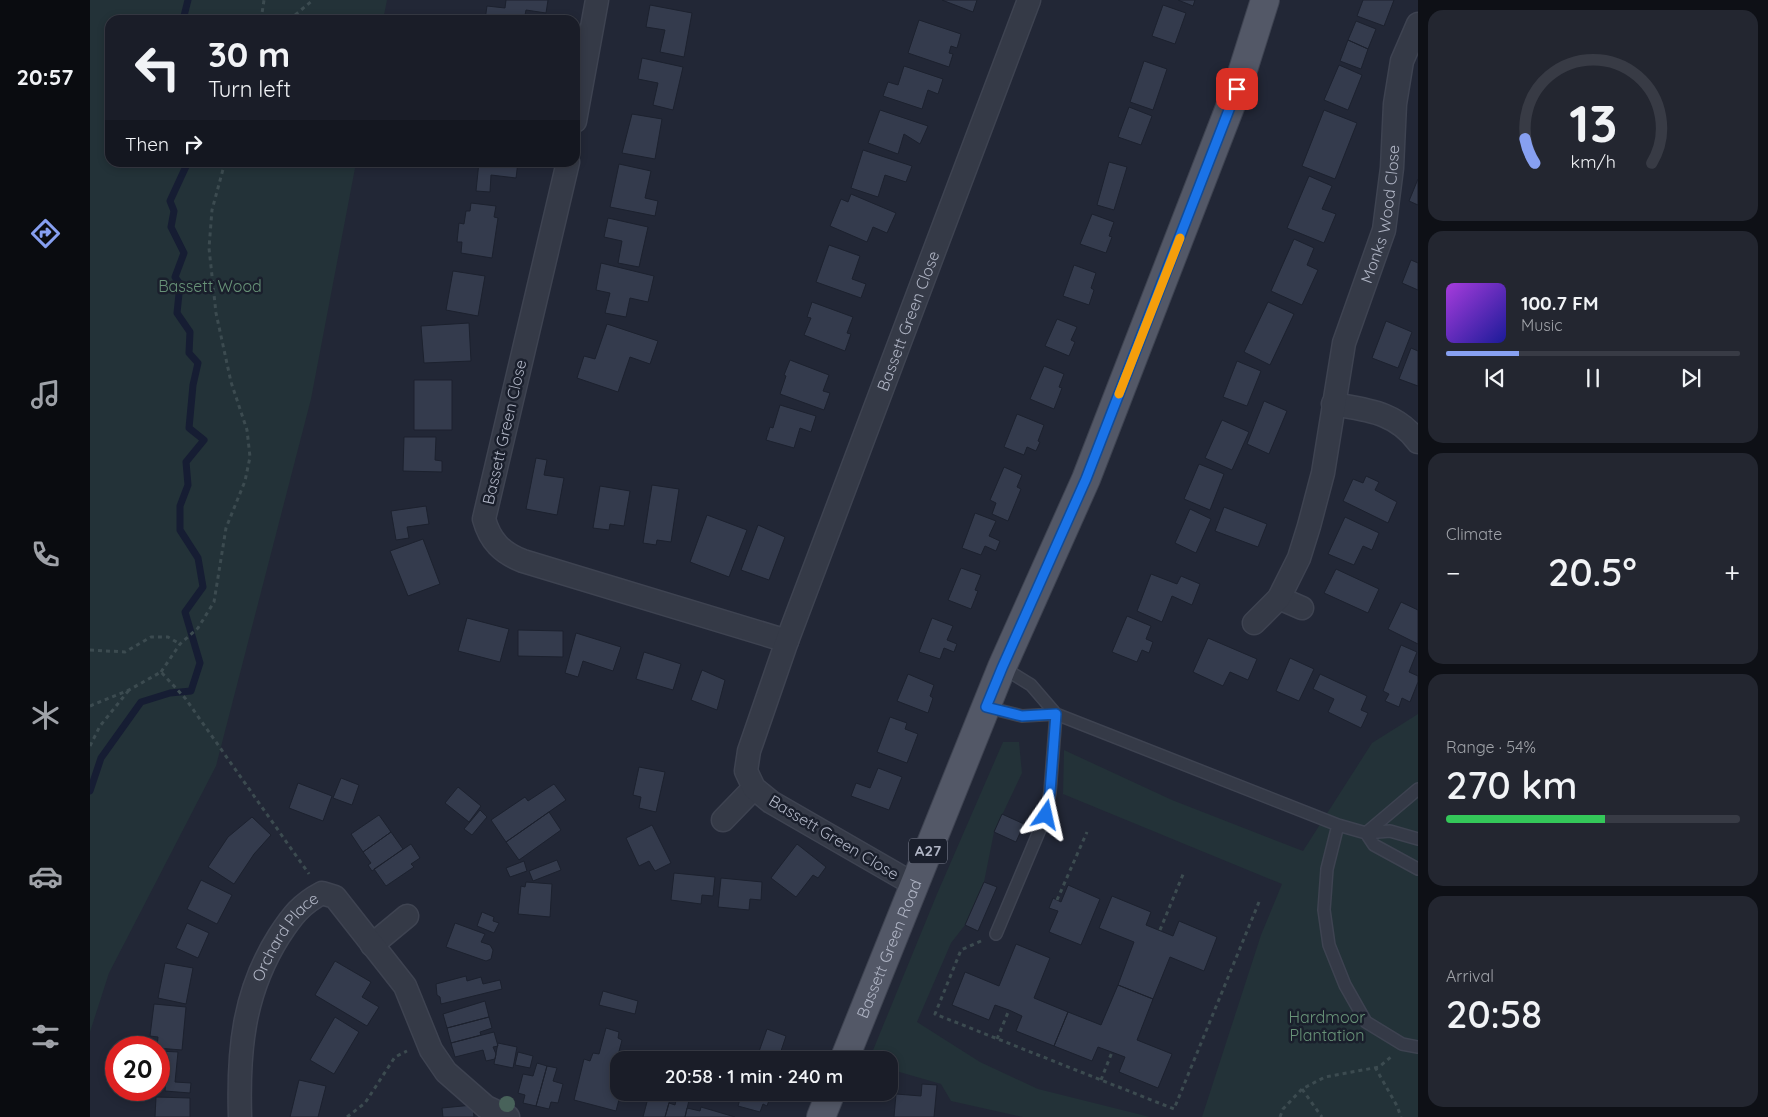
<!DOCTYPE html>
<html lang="en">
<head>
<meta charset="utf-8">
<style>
	:root { --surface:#1a1d28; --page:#232630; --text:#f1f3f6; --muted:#9fa2a8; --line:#383b45; --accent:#87a0f1 }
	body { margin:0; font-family:Quicksand,sans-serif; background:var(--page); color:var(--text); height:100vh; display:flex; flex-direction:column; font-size:19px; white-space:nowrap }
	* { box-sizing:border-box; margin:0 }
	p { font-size:16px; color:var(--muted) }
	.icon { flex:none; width:28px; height:28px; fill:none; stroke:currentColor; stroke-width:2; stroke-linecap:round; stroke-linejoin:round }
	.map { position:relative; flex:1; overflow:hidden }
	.side { display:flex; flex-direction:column; gap:10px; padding:10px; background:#0e1016; width:350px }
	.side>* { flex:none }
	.top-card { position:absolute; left:15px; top:15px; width:475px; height:152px; border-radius:15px; box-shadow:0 2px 8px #0003,0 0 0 1px var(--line); background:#1a1d28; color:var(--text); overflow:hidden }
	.speed { position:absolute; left:15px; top:1036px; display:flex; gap:10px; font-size:25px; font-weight:700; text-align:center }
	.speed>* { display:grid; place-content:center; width:65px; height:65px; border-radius:50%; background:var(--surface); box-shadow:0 2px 8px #0003,0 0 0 1px var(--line); line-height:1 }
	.speed .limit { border:8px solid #d22; background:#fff; color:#111 }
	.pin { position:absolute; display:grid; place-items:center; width:42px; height:42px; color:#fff; margin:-21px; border-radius:10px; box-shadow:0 2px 8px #0006 }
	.me { position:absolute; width:55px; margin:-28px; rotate:11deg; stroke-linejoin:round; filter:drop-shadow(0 0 4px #0008) }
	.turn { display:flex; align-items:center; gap:18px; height:105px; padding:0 20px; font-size:22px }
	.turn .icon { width:65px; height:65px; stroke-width:2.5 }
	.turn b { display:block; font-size:35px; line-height:42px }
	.then { display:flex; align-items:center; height:48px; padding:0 20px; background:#0003; gap:10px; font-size:19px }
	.big { font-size:38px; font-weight:600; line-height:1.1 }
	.side .widget { flex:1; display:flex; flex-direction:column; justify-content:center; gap:8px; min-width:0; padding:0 18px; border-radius:15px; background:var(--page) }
	.side .dial { align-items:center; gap:0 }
	.dial svg { height:130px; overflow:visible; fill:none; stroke:var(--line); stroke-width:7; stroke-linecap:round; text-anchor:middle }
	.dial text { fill:var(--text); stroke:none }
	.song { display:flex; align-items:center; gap:15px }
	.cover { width:60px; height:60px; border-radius:8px; background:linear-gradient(135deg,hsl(280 70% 55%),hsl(240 70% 35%)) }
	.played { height:5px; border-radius:2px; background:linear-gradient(90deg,var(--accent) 25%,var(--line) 25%) }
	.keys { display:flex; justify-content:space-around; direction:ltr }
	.heat { display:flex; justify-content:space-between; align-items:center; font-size:28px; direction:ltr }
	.charge { height:8px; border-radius:4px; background:linear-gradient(90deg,#34c759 54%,var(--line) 0) }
	.trip { position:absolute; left:520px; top:1051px; width:288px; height:50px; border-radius:15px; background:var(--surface); box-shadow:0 2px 8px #0003,0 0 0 1px var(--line); font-weight:600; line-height:50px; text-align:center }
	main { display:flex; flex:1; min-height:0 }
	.tabs { display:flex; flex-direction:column; width:90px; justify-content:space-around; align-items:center; background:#0a0c10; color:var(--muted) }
	.tabs .icon { width:35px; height:35px }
	.tabs .selected { color:var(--accent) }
	.tabs b { font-size:22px; color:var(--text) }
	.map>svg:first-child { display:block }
</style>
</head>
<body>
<main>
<nav class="tabs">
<b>20:57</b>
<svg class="icon selected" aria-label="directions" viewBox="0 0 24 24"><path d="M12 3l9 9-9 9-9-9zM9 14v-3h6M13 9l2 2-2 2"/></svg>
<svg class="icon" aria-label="music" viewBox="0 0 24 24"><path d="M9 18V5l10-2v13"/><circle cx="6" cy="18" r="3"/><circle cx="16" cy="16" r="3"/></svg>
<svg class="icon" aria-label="phone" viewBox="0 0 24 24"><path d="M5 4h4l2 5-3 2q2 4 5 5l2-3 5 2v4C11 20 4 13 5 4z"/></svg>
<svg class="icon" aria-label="climate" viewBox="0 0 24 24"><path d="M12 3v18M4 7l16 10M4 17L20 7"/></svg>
<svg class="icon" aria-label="car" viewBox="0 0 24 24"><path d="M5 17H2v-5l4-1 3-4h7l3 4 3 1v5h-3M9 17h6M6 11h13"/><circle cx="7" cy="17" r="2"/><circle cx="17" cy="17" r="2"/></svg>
<svg class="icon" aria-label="filters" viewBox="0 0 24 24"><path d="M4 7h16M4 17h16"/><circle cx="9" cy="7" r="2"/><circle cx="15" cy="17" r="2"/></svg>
</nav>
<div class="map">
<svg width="1328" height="1117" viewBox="0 0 1328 1117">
	<rect width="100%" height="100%" fill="#222736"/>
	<path fill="#233238" d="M0,0H297L293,20H20V162L266,163L221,399L126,766L19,973L0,1032Z
		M1328,714V1117H1112L1171,935L1192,884L973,794L974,750L1082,800L1213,851L1282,743Z
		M913,742H929L932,773L904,832L894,882L875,925L861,943L827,1022L890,1062L948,1089L1060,1117H933L861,1101L851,1084L799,1069V1060H779L847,894Z"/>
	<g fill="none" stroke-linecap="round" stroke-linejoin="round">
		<path stroke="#161d33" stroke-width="7" d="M93,20L98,0
			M0,791L11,758L51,702L80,693L101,691L110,663L95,612L113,587L108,558L90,530V506L98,485L96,462L114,440L99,428L103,385L108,363L99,353L100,332L87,313L90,284L85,277L94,253L81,227L84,211L80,201L98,162"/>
	</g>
	<path fill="#343b4d" stroke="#1c212e" d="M416,0H458L456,13L436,10L434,20H395L397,6L415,8Z
		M852,0H887L883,12Z
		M1088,0H1105L1103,6Z
		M1273,0H1304L1294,26L1267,16Z
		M560,5L602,13L594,57L570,52L575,30L556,27Z
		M1073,5L1096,13L1085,44L1062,36Z
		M829,20L871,34L867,48L861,46L859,53L863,54L859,67L818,53Z
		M1266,21L1286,29L1278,49L1258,40Z
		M1258,40L1278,49L1271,69L1250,61Z
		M552,58L593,67L583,110L563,105L568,83L548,79Z
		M1054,61L1077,69L1063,110L1040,102Z
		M1249,65L1272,75L1258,110L1234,100Z
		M814,66L853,79L848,94L838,90L832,109L793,96L798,82L808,85Z
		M1039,107L1062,116L1051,145L1028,137Z
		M790,110L838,126L830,144L814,134L808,154L778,143Z
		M1234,110L1267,123L1245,179L1212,166Z
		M542,114L572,119L565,159L532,153Z
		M773,150L822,166L816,182L795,175L788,197L761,188Z
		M389,162H428L426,178L401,175L400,192L386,191Z
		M1019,162L1037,167L1024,210L1007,205Z
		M529,164L561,171L555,198L568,201L565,216L520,207Z
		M1219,176L1242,186L1232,209L1246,214L1234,243L1197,228Z
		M1328,179V205L1319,201Z
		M761,194L806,213L797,233L783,227L777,242L740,226L751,199L758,202Z
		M381,203L406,206L404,217L408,218L402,258L371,253L372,242H367L369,223L374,224L376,211H380Z
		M1002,214L1024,222L1019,236L1022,237L1016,253L990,244Z
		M518,218L558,227L549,267L528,263L532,241L514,237Z
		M1204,239L1224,248L1217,265L1228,270L1212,305L1181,291Z
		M739,245L770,256L762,279L776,284L771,298L726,282Z
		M1321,260L1328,263V290L1312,283Z
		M511,263L564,276L558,302L540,298L536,317L515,313L520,293L506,290Z
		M984,265L1006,273L1001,288L1004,290L999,305L973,296Z
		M363,271L395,276L388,316L356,310Z
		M722,302L763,317L757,333L761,334L755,351L714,335L721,318L717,317Z
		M1178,302L1204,314L1180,365L1154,352Z
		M967,319L987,327L981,340L985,342L979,356L955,346Z
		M1296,321L1322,332L1308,368L1282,358Z
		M379,323L381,361L334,363L331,326Z
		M517,324L568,341L560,364L540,357L528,392L487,378L494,356L505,359Z
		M1321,348L1328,351V386L1309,379Z
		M700,360L739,375L733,391L740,393L734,410L690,394L696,376L694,375Z
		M1147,361L1171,371L1157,406L1133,397Z
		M954,366L974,374L969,387L972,388L964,409L940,399Z
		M324,380H362V430H324Z
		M1174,401L1197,411L1179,454L1157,444Z
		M690,405L726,416L721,432L710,428L704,448L676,440L680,427L683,428Z
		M927,414L954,425L948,441L950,442L946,451L937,447L934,455L914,447Z
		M1132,420L1159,432L1142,470L1115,458Z
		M314,437H346L345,460L352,461V472L313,471Z
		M446,458L457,460L454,475L474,478L467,515L436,509Z
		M1109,464L1134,474L1120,510L1094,499Z
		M914,467L932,475L927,487L931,489L918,521L902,514L906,503L900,500Z
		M1276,476L1289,482L1285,490L1307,502L1298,523L1253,501L1263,479L1273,483Z
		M562,485L589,489L581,542L567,540L566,545L553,543Z
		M510,486L540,491L534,526L520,524L519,530L503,528Z
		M336,506L339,524L317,527L319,538L306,540L301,511Z
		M1134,507L1177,524L1168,547L1125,531Z
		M1100,509L1121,519L1106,553L1085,543Z
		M885,513L906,521L899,536L910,541L906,551L895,546L891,555L872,548Z
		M617,515L657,530L639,577L600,562Z
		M1255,517L1289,533L1282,550L1273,546L1264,565L1238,554Z
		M668,525L695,537L679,580L651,570Z
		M333,539L350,584L318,596L300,551Z
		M871,568L891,575L885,590L888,591L881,609L858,600Z
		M1246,569L1289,589L1278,613L1234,593Z
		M1061,574L1087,584L1091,576L1110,584L1102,605L1082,596L1072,622L1047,611Z
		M1311,602L1328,610V644L1298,629Z
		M1037,616L1061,626L1056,639L1063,642L1059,653L1052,650L1047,662L1022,652Z
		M377,618L419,629L410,662L368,651Z
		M842,618L863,626L857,640L867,644L864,652L854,648L850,659L829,652Z
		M428,630L473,631V657L428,656Z
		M486,633L531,647L523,671L493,661L488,677L475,673Z
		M1118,638L1167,659L1158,680L1140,672L1133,686L1103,672Z
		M1311,645L1327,652L1319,672L1328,676V682L1320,702L1312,698L1309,707L1295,701L1299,694L1293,691Z
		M554,652L591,664L583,690L546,679Z
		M1200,658L1224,669L1209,701L1186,691Z
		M612,670L635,680L627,710L601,700Z
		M818,674L844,685L840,696L843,698L838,713L807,701Z
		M1230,674L1277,696L1271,710L1278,713L1271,728L1238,712L1244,699L1223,689Z
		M800,717L817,723L815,729L828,734L817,763L787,752Z
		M549,767L575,772L566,812L549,808L551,797L543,795Z
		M788,768L812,777L799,810L761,796L766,783L780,788Z
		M251,778L269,785L262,805L243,798Z
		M208,783L242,796L233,821L199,808Z
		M464,784L476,800L416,842L401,820L435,797L438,801Z
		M368,787L391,806L379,822L355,803Z
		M390,810L397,817L382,835L374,829Z
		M459,812L471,830L429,860L416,842Z
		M912,814L934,824L926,842L904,832Z
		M289,815L301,832L273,852L261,834Z
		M162,817L181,835L164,854L144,884L118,867L138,837Z
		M562,825L581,863L565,871L559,861L549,866L536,838Z
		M301,832L313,849L282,871L278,865L281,863L273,852Z
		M321,844L330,858L321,864L324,867L296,886L284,869Z
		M707,844L736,867L728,878L723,875L706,897L681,878Z
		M467,860L471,870L443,881L439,871Z
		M434,861L437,871L420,877L416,868Z
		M584,873L625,877L623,896L612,895L611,904L581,900Z
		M631,878L672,882L671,900L660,899L659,910L628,907Z
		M111,880L142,895L127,924L97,909Z
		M436,882L462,884L460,917L428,914L431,886L435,887Z
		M894,882L907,887L888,931L875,925Z
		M978,885L1010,899L991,945L959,932L968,911L959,908L963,898L971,902Z
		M1022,896L1061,912L1056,925L1083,936L1089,921L1127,937L1114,971L1080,957L1063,999L1028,985L1044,942L1009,928Z
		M392,912L404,917L403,921L409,923L404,933L387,926Z
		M97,923L119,933L108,958L86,948Z
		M365,923L395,934L391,942L400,945L403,950L401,959L396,961L356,947Z
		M926,944L960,958L944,998L978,1012L964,1046L926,1031L932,1016L919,1010L905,1005L899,1020L862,1005L875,972L909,986Z
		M245,961L281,982L272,997L289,1007L277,1026L225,995Z
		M75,963L103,968L96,1004L68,998Z
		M376,976L377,981L391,977L393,984L410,980L412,989L351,1004L350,997L347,995L346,984Z
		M1028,985L1063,999L1047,1040L1082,1054L1068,1088L1029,1072L1035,1057L1008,1047L1002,1061L964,1046L978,1012L1011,1025Z
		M513,991L548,1001L545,1014L509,1005Z
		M395,1001L399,1017L357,1028L353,1014Z
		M64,1004L96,1007L92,1050L67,1048L68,1037L60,1036Z
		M245,1017L269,1032L244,1074L220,1060Z
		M399,1017L402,1028L390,1032L391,1035L361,1043L357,1028Z
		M516,1028L529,1032L528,1038L532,1040L527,1059L531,1060H529V1092H531L526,1111L484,1100L494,1059L500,1061L503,1053L509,1054Z
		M677,1029L696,1036L688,1060H666Z
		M404,1032L408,1046L403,1047L406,1054L405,1059L396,1061L393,1050L365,1057L361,1043Z
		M408,1043L427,1047L423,1068L404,1064Z
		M69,1051L88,1052L85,1082L101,1083L100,1093L75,1091L76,1077L69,1076Z
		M428,1052L443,1056L440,1068L425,1065Z
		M447,1063L457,1066L446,1106L433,1103L435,1095L428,1093L433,1074L443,1076Z
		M457,1066L467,1068L463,1081L473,1084L468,1103L461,1102L459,1109L446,1106Z
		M209,1080L236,1086L228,1117H200Z
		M832,1084L847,1085L844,1117H804L806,1094L831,1096Z
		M561,1092H582L575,1117H553L558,1098H560Z
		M588,1092H601L595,1117H575L579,1103L585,1105Z
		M652,1092H682L677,1106L673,1104L670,1112L648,1106Z
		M66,1097L100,1098V1117H65Z
		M383,1105L384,1117H353L352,1108Z
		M611,1107L645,1117H595L597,1108L610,1111Z"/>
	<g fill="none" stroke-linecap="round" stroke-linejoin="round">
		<g stroke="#3e4351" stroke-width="14">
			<path id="service" d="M896,707L932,716L966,714L1248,825L1276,833L1300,831L1328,839
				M1248,825L1237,869L1234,910L1239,945L1255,985L1276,1022L1312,1044L1328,1047
				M1276,833L1328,789
				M1276,833L1284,845L1328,869
				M906,934L956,815L960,792L966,714L941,685L912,667"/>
		</g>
		<g stroke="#3e4351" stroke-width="25">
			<g id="minor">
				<path d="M485,121L507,0"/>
				<path d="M478,162L394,519C400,541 412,553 433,561L697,641"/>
				<path d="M1243,404C1277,410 1306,412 1328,442"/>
				<path d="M1189,598L1212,608"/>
				<path id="s1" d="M1164,623L1189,598L1209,558L1219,526L1233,473L1254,343L1294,230L1302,168L1305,104L1312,61L1328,24"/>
				<path d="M633,820L664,788"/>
				<path id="s2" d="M825,885L681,802L664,788L656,771L659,751L697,641L939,0"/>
				<path d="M282,945L317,916"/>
				<path id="s3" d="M150,1117C148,1051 153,993 189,936C202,916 211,904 232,893L245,897L315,986L341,1050L356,1072L396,1107L418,1117"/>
			</g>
		</g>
		<g stroke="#3e4351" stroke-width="30">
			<g id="primary">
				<path id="s4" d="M754,1060L912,667L996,479L1147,89L1175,0"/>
				<path d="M731,1117L741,1092"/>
			</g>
		</g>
		<path stroke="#3c4b50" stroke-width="3" stroke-dasharray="4 4" stroke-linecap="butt" d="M171,20L174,0
			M199,20L223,0
			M0,650L35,652L61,637H78L90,644
			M71,672L90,644L108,628L124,602L136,528L155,481L160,457L157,430L141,382L126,313L119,248L122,210L135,162
			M0,706L39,690L71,672L95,698L219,874
			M0,746L10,726L39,690
			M967,900L997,832
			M1070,930L1094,872
			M891,941L871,950L845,1014L1084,1109L1169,902
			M907,1039L919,1010
			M1285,1067L1307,1106L1311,1117
			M1011,1080L1022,1052
			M1212,1089L1232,1117
			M257,1117L275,1103L305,1057L317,1051
			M1190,1117L1193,1109L1212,1089L1235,1077L1289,1067L1302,1056"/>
		<use href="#service" stroke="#353a47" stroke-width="11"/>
		<use href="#minor" stroke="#353a47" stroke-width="22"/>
		<use href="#primary" stroke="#535867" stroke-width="28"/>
	</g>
	<circle fill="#48625a" cx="417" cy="1104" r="8"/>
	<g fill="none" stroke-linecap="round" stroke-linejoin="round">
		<g stroke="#114b97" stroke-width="12">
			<path id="route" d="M956,815L960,792L966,714L932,716L896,707L912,668L996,479L1147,89"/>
		</g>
		<use href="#route" stroke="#1a73e8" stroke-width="9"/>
		<path stroke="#f59e0b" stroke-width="9" d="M1029,394L1090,238"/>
	</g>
	<g text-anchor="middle" stroke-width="5" stroke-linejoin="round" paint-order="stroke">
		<rect fill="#1a1f2c" stroke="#828796" stroke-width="1" x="819" y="838.5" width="38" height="25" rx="4"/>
		<g font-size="15" font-weight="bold" fill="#afb4c4">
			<text x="838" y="856">A27</text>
		</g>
		<g font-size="16" fill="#afb4c4" stroke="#1a1f2c">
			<text dy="6" stroke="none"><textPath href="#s1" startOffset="435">Monks Wood Close</textPath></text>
			<text dy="6" stroke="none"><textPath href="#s2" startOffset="686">Bassett Green Close</textPath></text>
			<text transform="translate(414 432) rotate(-77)" y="6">Bassett Green Close</text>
			<text transform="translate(744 837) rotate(31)" y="6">Bassett Green Close</text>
			<text dy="6" stroke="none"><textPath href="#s3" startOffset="191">Orchard Place</textPath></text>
			<text dy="6" stroke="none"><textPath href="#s4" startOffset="120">Bassett Green Road</textPath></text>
		</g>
		<g font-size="16" fill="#689378" stroke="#1a1f2c">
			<text x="120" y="292">Bassett Wood</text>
			<text x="1237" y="1023">Hardmoor<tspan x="1237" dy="18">Plantation</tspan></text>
		</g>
	</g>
</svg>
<div class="speed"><div class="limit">20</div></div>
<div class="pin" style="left:1147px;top:89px;background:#d93025"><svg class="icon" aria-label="arrive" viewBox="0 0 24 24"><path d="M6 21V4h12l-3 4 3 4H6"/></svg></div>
<svg class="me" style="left:956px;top:815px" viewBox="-20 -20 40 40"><path d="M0-17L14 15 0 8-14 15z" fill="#1a73e8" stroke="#fff" stroke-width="4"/></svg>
<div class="trip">20:58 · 1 min · 240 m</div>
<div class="top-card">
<div class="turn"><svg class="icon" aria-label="left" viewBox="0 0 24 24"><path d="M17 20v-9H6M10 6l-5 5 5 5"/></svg><div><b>30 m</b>Turn left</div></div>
<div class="then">Then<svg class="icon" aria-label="right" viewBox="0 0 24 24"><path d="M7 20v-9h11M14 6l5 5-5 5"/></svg></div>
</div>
</div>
<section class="side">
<div class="widget dial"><svg viewBox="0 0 100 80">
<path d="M14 69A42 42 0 1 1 86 69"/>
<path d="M14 69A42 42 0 0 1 8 54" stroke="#87a0f1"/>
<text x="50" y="56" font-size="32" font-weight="700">13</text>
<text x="50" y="72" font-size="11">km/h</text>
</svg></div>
<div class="widget">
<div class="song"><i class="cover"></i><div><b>100.7 FM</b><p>Music</p></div></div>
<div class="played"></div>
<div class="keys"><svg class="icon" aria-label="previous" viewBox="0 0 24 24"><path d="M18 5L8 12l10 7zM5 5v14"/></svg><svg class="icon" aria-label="pause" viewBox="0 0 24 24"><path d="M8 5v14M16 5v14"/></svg><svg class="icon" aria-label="next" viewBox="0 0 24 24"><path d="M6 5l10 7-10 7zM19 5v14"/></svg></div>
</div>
<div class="widget"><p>Climate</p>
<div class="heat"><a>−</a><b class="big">20.5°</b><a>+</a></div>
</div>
<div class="widget"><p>Range · 54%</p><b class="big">270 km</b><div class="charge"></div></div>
<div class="widget"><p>Arrival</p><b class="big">20:58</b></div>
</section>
</main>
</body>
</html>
